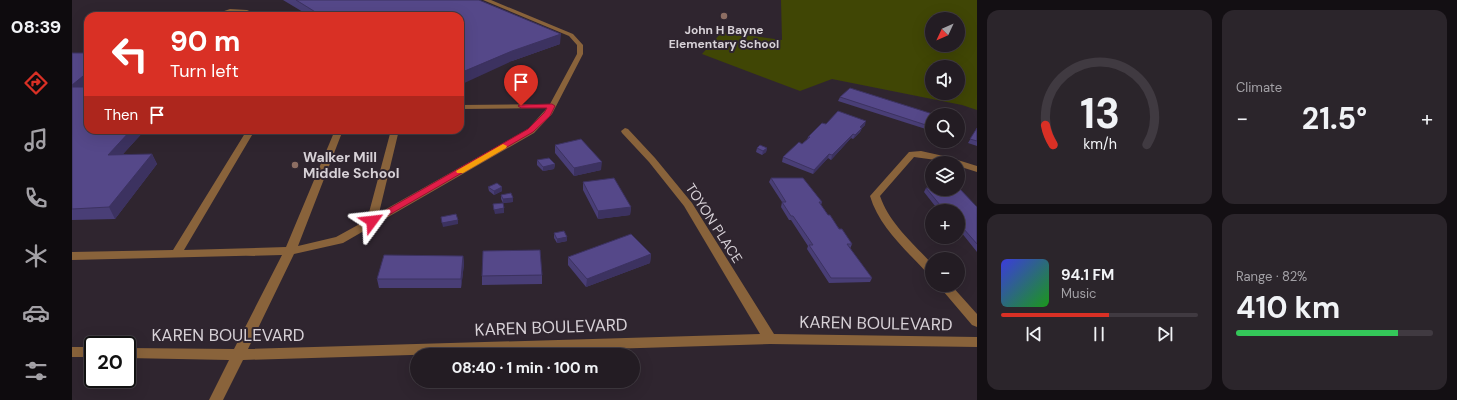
<!DOCTYPE html>
<html lang="en">
<head>
<meta charset="utf-8">
<style>
	:root { --surface:#231c23; --page:#2b252b; --text:#f1f3f6; --muted:#a3a1a6; --line:#403a41; --accent:#d93025 }
	body { margin:0; font-family:"DM Sans",sans-serif; background:var(--page); color:var(--text); height:100vh; display:flex; flex-direction:column; font-size:15px; white-space:nowrap }
	* { box-sizing:border-box; margin:0 }
	p { font-size:13px; color:var(--muted) }
	.icon { flex:none; width:22px; height:22px; fill:none; stroke:currentColor; stroke-width:2; stroke-linecap:round; stroke-linejoin:round }
	.map { position:relative; flex:1; overflow:hidden }
	.panel { display:flex; flex-direction:column; gap:10px; padding:10px; background:#130f13; width:480px }
	.panel>* { flex:none }
	.top-card { position:absolute; left:12px; top:12px; width:380px; height:122px; border-radius:12px; box-shadow:0 4px 16px #0002,0 0 0 1px var(--line); background:#d93025; color:#fff; overflow:hidden }
	.needle { width:26px; rotate:226deg }
	.buttons { position:absolute; left:853px; top:12px; display:grid; gap:8px }
	.buttons a { display:grid; place-items:center; width:40px; height:40px; border-radius:50%; background:var(--surface); box-shadow:0 4px 16px #0002,0 0 0 1px var(--line); font-size:20px }
	.speed { position:absolute; left:12px; top:336px; display:flex; gap:8px; font-size:20px; font-weight:700; text-align:center }
	.speed>* { display:grid; place-content:center; width:52px; height:52px; border-radius:50%; background:var(--surface); box-shadow:0 4px 16px #0002,0 0 0 1px var(--line); line-height:1 }
	.speed .limit { border:2px solid #111; border-radius:6px; background:#fff; color:#111 }
	.pin { position:absolute; display:grid; place-items:center; width:34px; height:34px; color:#fff; margin:-41px -17px; border-radius:50% 50% 50% 0; rotate:-45deg; box-shadow:0 0 4px #0007 }
	.pin .icon { rotate:45deg }
	.me { position:absolute; width:44px; margin:-22px; rotate:60deg; stroke-linejoin:round; filter:drop-shadow(0 0 3px #0008) }
	.turn { display:flex; align-items:center; gap:14px; height:84px; padding:0 20px; font-size:18px }
	.turn .icon { width:52px; height:52px; stroke-width:2.5 }
	.turn b { display:block; font-size:28px; line-height:34px }
	.then { display:flex; align-items:center; height:38px; padding:0 20px; background:#0003; gap:8px; font-size:15px }
	.big { font-size:30px; font-weight:700; line-height:1.1 }
	.panel .card { flex:1; display:flex; flex-direction:column; justify-content:center; gap:6px; min-width:0; padding:0 14px; border-radius:12px; background:var(--page) }
	.panel .dial { align-items:center; gap:0 }
	.dial svg { height:104px; overflow:visible; fill:none; stroke:var(--line); stroke-width:7; stroke-linecap:round; text-anchor:middle }
	.dial text { fill:var(--text); stroke:none }
	.song { display:flex; align-items:center; gap:12px }
	.cover { width:48px; height:48px; border-radius:6px; background:linear-gradient(135deg,hsl(240 70% 55%),hsl(120 70% 35%)) }
	.played { height:4px; border-radius:2px; background:linear-gradient(90deg,var(--accent) 55%,var(--line) 55%) }
	.keys { display:flex; justify-content:space-around; direction:ltr }
	.heat { display:flex; justify-content:space-between; align-items:center; font-size:22px; direction:ltr }
	.charge { height:6px; border-radius:3px; background:linear-gradient(90deg,#34c759 82%,var(--line) 0) }
	.panel .tiles { flex:1; display:grid; gap:10px; grid-template-columns:repeat(2,1fr) }
	.trip { position:absolute; left:338px; top:348px; width:230px; height:40px; border-radius:20px; background:var(--surface); box-shadow:0 4px 16px #0002,0 0 0 1px var(--line); font-weight:700; line-height:40px; text-align:center }
	main { display:flex; flex:1; min-height:0 }
	.menu { display:flex; flex-direction:column; width:72px; justify-content:space-around; align-items:center; background:#0e0b0e; color:var(--muted) }
	.menu .icon { width:28px; height:28px }
	.menu .on { color:var(--accent) }
	.menu b { font-size:18px; color:var(--text) }
	.map>svg:first-child { display:block }
</style>
</head>
<body>
<main>
<nav class="menu">
<b>08:39</b>
<svg class="icon on" aria-label="directions" viewBox="0 0 24 24"><path d="M12 3l9 9-9 9-9-9zM9 14v-3h6M13 9l2 2-2 2"/></svg>
<svg class="icon" aria-label="music" viewBox="0 0 24 24"><path d="M9 18V5l10-2v13"/><circle cx="6" cy="18" r="3"/><circle cx="16" cy="16" r="3"/></svg>
<svg class="icon" aria-label="phone" viewBox="0 0 24 24"><path d="M5 4h4l2 5-3 2q2 4 5 5l2-3 5 2v4C11 20 4 13 5 4z"/></svg>
<svg class="icon" aria-label="climate" viewBox="0 0 24 24"><path d="M12 3v18M4 7l16 10M4 17L20 7"/></svg>
<svg class="icon" aria-label="car" viewBox="0 0 24 24"><path d="M5 17H2v-5l4-1 3-4h7l3 4 3 1v5h-3M9 17h6M6 11h13"/><circle cx="7" cy="17" r="2"/><circle cx="17" cy="17" r="2"/></svg>
<svg class="icon" aria-label="filters" viewBox="0 0 24 24"><path d="M4 7h16M4 17h16"/><circle cx="9" cy="7" r="2"/><circle cx="15" cy="17" r="2"/></svg>
</nav>
<div class="map">
<svg width="905" height="400" viewBox="0 0 905 400">
	<rect width="100%" height="100%" fill="#2f252f"/>
	<path fill="#404605" fill-rule="evenodd" d="M709,0H905V110L890,105L760,79L728,91L630,54L650,32L710,40ZM860,19H886V45H860ZM860,67H886V93H860Z"/>
	<g fill="none" stroke-linecap="round" stroke-linejoin="round">
		<path fill="#89633b" fill-rule="evenodd" d="M411,0H419L501,34L511,45V54L480,114L462,133L271,243L222,254L176,349L688,334L612,206L577,162L550,133L549,131L553,128L556,129L583,158L620,203L702,334L905,337V347L698,344L171,360L151,400H137L157,360L55,358V348L162,349L210,255L0,260V252L101,250L175,130H183L112,250L214,247L263,130H271L226,246L264,237L295,220L319,130H327L307,213L456,129L475,108L388,109V105L478,104L505,54V45L497,36Z
			M158,9L175,10L188,16L164,12L146,16H138Z
			M849,151L876,157L905,166V172L886,166V163L842,157L808,196C817,223 841,243 860,264V275L856,274C835,251 807,227 798,196L837,152Z
			M866,285H879L905,314V327L900,325Z
			M0,347H21V357H0Z"/>
	</g>
	<path fill="#493e76" d="M211,0H341L488,44L440,61L388,16L236,15Z
		M0,53H16V85L14,87L16,130H73L51,154H80L85,164L43,219L0,220Z
		M768,97L860,115V131L766,101Z
		M754,124L793,125L790,128L788,132L781,139L779,138L759,160L756,158L741,174L710,162L711,157L735,140L736,137Z
		M905,128V146L896,143Z
		M483,145L529,170L502,176L483,153Z
		M685,148H695L694,152L690,155L684,152Z
		M465,160L483,164L482,169L471,171L465,165Z
		M699,178L750,202L749,205L756,215L780,244L778,249L800,278L798,282L757,283L735,249L736,246L719,220H717L709,207L710,202L697,182Z
		M511,182L559,207L558,215L526,219L511,190Z
		M416,187H430V191L422,195L417,191Z
		M854,188L905,207V252L889,232V231L886,227V211H867L852,192Z
		M429,195L441,202L431,203L429,199Z
		M482,233L495,241L485,243L482,238Z
		M579,254L578,263L514,287L496,265V257Z
		M391,256L392,264L389,288H307L305,279Z
		M470,275V284L410,285V276Z"/>
	<path fill="#3c3260" d="M489,34L488,44L440,61L388,85V73L440,51Z
		M16,72V85L2,96L0,92V85Z
		M794,121L793,125L786,131L788,127Z
		M790,128L788,132L781,139L783,135Z
		M59,130H73L41,165L36,155Z
		M781,134L779,138L759,160L760,155Z
		M695,148L694,152L690,155L691,151Z
		M80,154L85,164L43,219L37,207Z
		M757,154L756,158L741,174L742,170Z
		M530,162L529,170L502,176V168Z
		M483,164L482,169L471,171V167Z
		M430,187V191L422,195V191Z
		M441,198V202L431,203V199Z
		M559,207L558,215L526,219V211Z
		M432,208V213L423,214L422,210Z
		M386,220V224L371,227L370,223Z
		M495,237V241L485,243V239Z
		M579,254L578,263L514,287L515,279Z
		M391,256L392,264L389,288V279Z"/>
	<path fill="#554889" stroke="#3c3260" d="M224,0H407L489,34L440,51L388,73V16H233L245,13Z
		M0,53H16V72L0,85Z
		M0,87H16V130H59L36,155L80,154L37,207L0,209Z
		M778,88L864,115H860V127L768,97Z
		M766,111L794,121L788,127L790,128L783,135L781,134L760,155L757,154L742,170L711,157L727,142L730,144L738,137H736L750,123L754,124Z
		M905,128V141L898,139Z
		M509,139L530,162L502,168L483,145Z
		M688,145L695,148L691,151L685,148Z
		M477,158L483,164L471,167L465,160Z
		M542,178L559,207L526,211L511,182Z
		M699,178H731L750,202H747L756,215H758L767,229H770L780,244H775L800,278H759L737,245H741L721,216H719L710,202H714Z
		M425,183L430,187L422,191L416,187Z
		M854,188H860V189H886V188H887L905,207V244L891,228H893L886,220V211H873Z
		M439,193L441,198L431,199L429,195Z
		M431,203L432,208L422,210L421,204Z
		M384,214L386,220L370,223L369,217Z
		M492,231L495,237L485,239L482,233Z
		M559,234L579,254L515,279L496,257Z
		M468,250L470,275L410,276L411,251Z
		M312,255L391,256L389,279H305Z"/>
	<path fill="#e11d48" stroke="#92132f" d="M480,104L483,106L478,116L461,132L303,223H296L295,221L456,129L472,113L475,108H449L446,106L447,105Z"/>
	<path fill="#f59e0b" d="M431,144L435,146L434,148L391,173H385L384,171Z"/>
	<g fill="#8d6e63" stroke="#2f252f" stroke-width="1.5">
		<circle cx="652" cy="16" r="4"/>
		<circle cx="223" cy="165" r="4"/>
	</g>
	<g text-anchor="middle" stroke-width="4" stroke-linejoin="round" paint-order="stroke">
		<g font-size="12" font-weight="bold" fill="#d7d1d7" stroke="#2f252f">
			<text x="652" y="34">John H Bayne<tspan x="652" dy="14">Elementary School</tspan></text>
		</g>
		<g font-size="14" font-weight="bold" fill="#d7d1d7" stroke="#2f252f" text-anchor="start">
			<text x="231" y="162">Walker Mill<tspan x="231" dy="16">Middle School</tspan></text>
		</g>
		<g font-size="14" fill="#d7d1d7" stroke="#2f252f">
			<text transform="translate(642 223) rotate(57)" y="5">TOYON PLACE</text>
		</g>
		<g font-size="17" fill="#d7d1d7" stroke="#2f252f">
			<text transform="translate(804 323) rotate(1)" y="6">KAREN BOULEVARD</text>
			<text transform="translate(479 327) rotate(-2)" y="6">KAREN BOULEVARD</text>
			<text x="156" y="341">KAREN BOULEVARD</text>
		</g>
	</g>
</svg>
<div class="buttons">
<a><svg class="needle" viewBox="-14 -14 28 28"><path d="M0-13l5 13h-10z" fill="#e53935"/><path d="M0 13l5-13h-10z" fill="#a3a1a6"/></svg></a>
<a><svg class="icon" aria-label="sound" viewBox="0 0 24 24"><path d="M4 9h4l5-4v14l-5-4H4zM17 9q2 3 0 6"/></svg></a>
<a><svg class="icon" aria-label="search" viewBox="0 0 24 24"><circle cx="10" cy="10" r="6"/><path d="M15 15l6 6"/></svg></a>
<a><svg class="icon" aria-label="layers" viewBox="0 0 24 24"><path d="M12 4l9 5-9 5-9-5zM3 14l9 5 9-5"/></svg></a>
<a>+</a>
<a>−</a>
</div>
<div class="speed"><div class="limit">20</div></div>
<div class="pin" style="left:449px;top:106px;background:#d93025"><svg class="icon" aria-label="arrive" viewBox="0 0 24 24"><path d="M6 21V4h12l-3 4 3 4H6"/></svg></div>
<svg class="me" style="left:300px;top:221px" viewBox="-20 -20 40 40"><path d="M0-17L14 15 0 8-14 15z" fill="#e11d48" stroke="#fff" stroke-width="4"/></svg>
<div class="trip">08:40 · 1 min · 100 m</div>
<div class="top-card">
<div class="turn"><svg class="icon" aria-label="left" viewBox="0 0 24 24"><path d="M17 20v-9H6M10 6l-5 5 5 5"/></svg><div><b>90 m</b>Turn left</div></div>
<div class="then">Then<svg class="icon" aria-label="arrive" viewBox="0 0 24 24"><path d="M6 21V4h12l-3 4 3 4H6"/></svg></div>
</div>
</div>
<section class="panel">
<div class="tiles">
<div class="card dial"><svg viewBox="0 0 100 80">
<path d="M14 69A42 42 0 1 1 86 69"/>
<path d="M14 69A42 42 0 0 1 8 54" stroke="#d93025"/>
<text x="50" y="56" font-size="32" font-weight="700">13</text>
<text x="50" y="72" font-size="11">km/h</text>
</svg></div>
<div class="card"><p>Climate</p>
<div class="heat"><a>−</a><b class="big">21.5°</b><a>+</a></div>
</div>
<div class="card">
<div class="song"><i class="cover"></i><div><b>94.1 FM</b><p>Music</p></div></div>
<div class="played"></div>
<div class="keys"><svg class="icon" aria-label="previous" viewBox="0 0 24 24"><path d="M18 5L8 12l10 7zM5 5v14"/></svg><svg class="icon" aria-label="pause" viewBox="0 0 24 24"><path d="M8 5v14M16 5v14"/></svg><svg class="icon" aria-label="next" viewBox="0 0 24 24"><path d="M6 5l10 7-10 7zM19 5v14"/></svg></div>
</div>
<div class="card"><p>Range · 82%</p><b class="big">410 km</b><div class="charge"></div></div>
</div>
</section>
</main>
</body>
</html>
